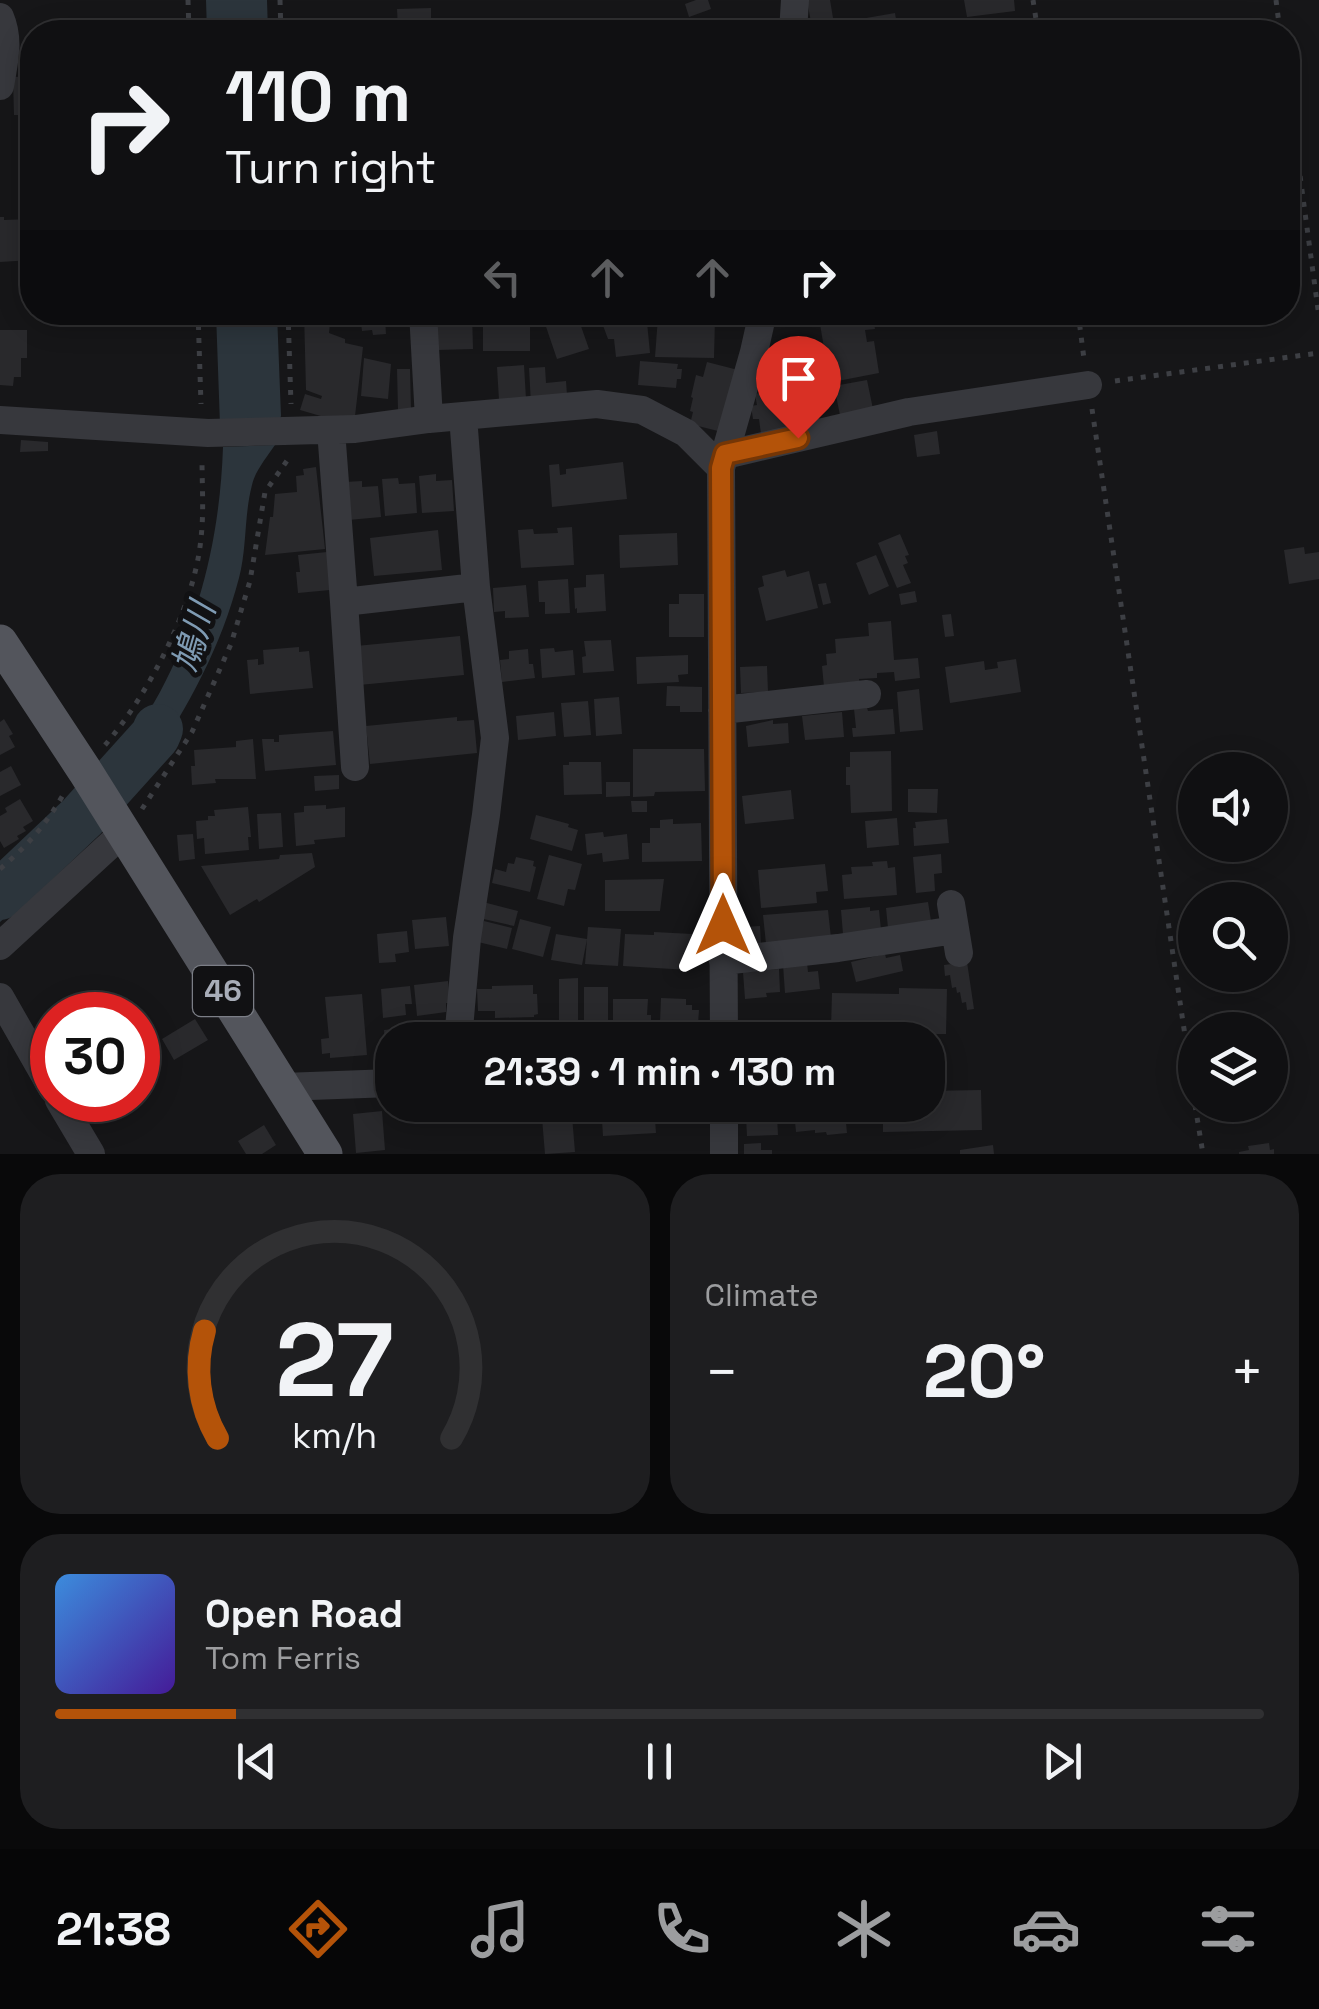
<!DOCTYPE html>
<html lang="en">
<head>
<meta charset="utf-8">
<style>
	:root { --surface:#101012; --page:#1e1e20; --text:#f1f3f6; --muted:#9c9d9f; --line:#303032; --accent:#b45309 }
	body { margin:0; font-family:"Space Grotesk","Noto Sans JP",sans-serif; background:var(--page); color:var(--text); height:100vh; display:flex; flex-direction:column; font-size:38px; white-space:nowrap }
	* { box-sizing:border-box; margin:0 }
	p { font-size:32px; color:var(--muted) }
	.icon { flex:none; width:55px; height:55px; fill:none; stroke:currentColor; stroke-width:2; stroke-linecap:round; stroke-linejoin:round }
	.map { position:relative; height:1154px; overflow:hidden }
	.sheet { display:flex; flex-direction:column; gap:20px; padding:20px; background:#09090a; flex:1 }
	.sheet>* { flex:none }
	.guide { position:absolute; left:20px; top:20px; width:1280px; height:305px; border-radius:40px; box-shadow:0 5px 25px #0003,0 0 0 2px var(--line); background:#101012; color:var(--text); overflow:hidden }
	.tools { position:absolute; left:1178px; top:752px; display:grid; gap:20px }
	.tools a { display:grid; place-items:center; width:110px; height:110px; border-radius:50%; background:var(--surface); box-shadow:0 5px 25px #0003,0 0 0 2px var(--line); font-size:50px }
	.speed { position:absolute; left:30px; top:992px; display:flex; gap:20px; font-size:50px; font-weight:700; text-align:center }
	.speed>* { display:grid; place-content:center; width:130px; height:130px; border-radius:50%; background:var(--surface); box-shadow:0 5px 25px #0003,0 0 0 2px var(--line); line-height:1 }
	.speed .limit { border:15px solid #d22; background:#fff; color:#111 }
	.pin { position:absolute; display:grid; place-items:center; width:85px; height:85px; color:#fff; margin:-102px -42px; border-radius:50% 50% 50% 0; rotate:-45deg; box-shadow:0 0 10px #0007 }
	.pin .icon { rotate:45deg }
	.me { position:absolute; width:110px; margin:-55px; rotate:0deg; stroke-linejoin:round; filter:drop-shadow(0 0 8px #0008) }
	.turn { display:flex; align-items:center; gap:35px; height:210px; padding:0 40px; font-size:45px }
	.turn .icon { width:130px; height:130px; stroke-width:2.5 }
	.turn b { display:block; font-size:70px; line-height:85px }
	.lanes { display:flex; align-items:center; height:95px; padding:0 40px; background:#0003; justify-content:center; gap:50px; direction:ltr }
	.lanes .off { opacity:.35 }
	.big { font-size:75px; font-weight:600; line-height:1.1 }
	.sheet .widget { flex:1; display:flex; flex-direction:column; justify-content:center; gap:15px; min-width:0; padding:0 35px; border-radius:40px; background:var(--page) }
	.sheet .dial { align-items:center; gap:0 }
	.dial svg { height:260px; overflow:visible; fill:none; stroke:var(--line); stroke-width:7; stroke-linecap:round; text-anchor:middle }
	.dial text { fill:var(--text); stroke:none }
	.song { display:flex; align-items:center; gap:30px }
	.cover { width:120px; height:120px; border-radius:15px; background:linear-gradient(135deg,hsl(210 70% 55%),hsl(260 70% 35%)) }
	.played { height:10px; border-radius:5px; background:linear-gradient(90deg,var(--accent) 15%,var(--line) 15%) }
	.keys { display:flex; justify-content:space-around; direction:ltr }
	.heat { display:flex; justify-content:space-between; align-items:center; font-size:55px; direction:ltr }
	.sheet .tiles { flex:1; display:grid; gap:20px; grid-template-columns:1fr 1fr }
	.widget:last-child { grid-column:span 2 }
	.trip { position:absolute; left:375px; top:1022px; width:570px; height:100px; border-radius:40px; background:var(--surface); box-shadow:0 5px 25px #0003,0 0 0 2px var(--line); font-weight:600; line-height:100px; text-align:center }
	.tab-bar { display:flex; height:160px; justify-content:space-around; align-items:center; background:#060607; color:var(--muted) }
	.tab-bar .icon { width:70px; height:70px }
	.tab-bar .on { color:var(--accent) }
	.tab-bar b { font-size:45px; color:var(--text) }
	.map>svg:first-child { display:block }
</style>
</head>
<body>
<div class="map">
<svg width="1319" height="1154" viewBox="0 0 1319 1154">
	<rect width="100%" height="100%" fill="#161618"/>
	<path fill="#2c353c" d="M206,0H267L268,32H207Z
		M216,313H277L281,416L279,421L220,425Z
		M275,445C267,457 255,471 252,485C244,515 247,548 239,578C218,659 175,731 126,797L104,766C129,744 144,721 160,692C201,616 220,534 223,447Z
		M68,802L90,837L53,876L0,922V878L39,841Z"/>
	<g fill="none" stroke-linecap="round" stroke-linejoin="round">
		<path stroke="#2c353c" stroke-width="50" d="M0,895L82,817L155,736L158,729"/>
	</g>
	<path fill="#29292c" d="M696,0H708L711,9L689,17L685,4Z
		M807,0H830L833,18L811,22Z
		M964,0H1014L1015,11L967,17Z
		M431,8V27L398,29L397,9Z
		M895,13L898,32H851L849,21Z
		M343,20H388V32H343Z
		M32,76V115H14L13,77Z
		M0,217H4V220L32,219V260L0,262Z
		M304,312H326L330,323L329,333L345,339V343L363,347L355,416L331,419L300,410L305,394L321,399L322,396L306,390Z
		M352,312H403L404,318L385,319L386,334L373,335L372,330L362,331L361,323H352Z
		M437,312H472L473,349L437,350Z
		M541,312H576L589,349L557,359Z
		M598,312H646L650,353L616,357L614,339H608Z
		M781,312H804L805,320L782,322Z
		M817,312H872L875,329L865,330L867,342L874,341L879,373L822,384L821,373L828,372L820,324L813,316Z
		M483,317H530V351H483Z
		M658,317L715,318L714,358L655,357Z
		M0,330H27V358H21V377H14L13,386L0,385Z
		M795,351L797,380L766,382L765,353Z
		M364,358L391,364L388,399L361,396Z
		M640,361L678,364L677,369H682L681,379H677L676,388L638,385Z
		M707,362L738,370L722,432L690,424L693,412L690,411L693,398L691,397L696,375L703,377Z
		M524,365L526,399L499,400L497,367Z
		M545,367L546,383L566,381L567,395L531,404L529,368Z
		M397,369H410L411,410H398Z
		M867,380L873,409L840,415L834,386Z
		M813,383L820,423L761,434L759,419H753L751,406L757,405L755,394Z
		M937,431L940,454L917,457L914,435Z
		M21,440L48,442V451L20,452Z
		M623,462L627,499L552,507L549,465L559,464L560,475L566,474V469Z
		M316,467L325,549L265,555L270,517H273L275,494L297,492L296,476L304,475L303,469Z
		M436,474V481L452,480L454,511L422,513L419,476Z
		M398,478L399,484L415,483L417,513L385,516L382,479Z
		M362,481V487L378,486L381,517L348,520L345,482Z
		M572,527L574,565L521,568L518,530L533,529L534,534L558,533L557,528Z
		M438,530L442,570L374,576L370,538Z
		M677,533L678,565L620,568L619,535Z
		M900,534L909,555L905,556L908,563L903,565L911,583L897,588L878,543Z
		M1304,547L1305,554L1319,552V579L1289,584L1284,550Z
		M327,552L330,590L298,593L296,572H300L298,555Z
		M876,555L889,586L869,595L856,563Z
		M785,570L787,577L809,571L818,608L766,621L758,588L764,586L762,576Z
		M604,574L606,611L577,613V608L575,609L574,588L586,587V575Z
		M568,579L570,613L545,614V602H539L538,581Z
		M826,583L831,603L823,605L818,584Z
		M526,585L529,617L505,618V611L494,612L493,588Z
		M915,591L917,602L901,605L899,594Z
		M679,594H704V637H669V604H679Z
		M951,614L954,636L945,637L942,615Z
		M891,621L894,660L918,658L920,678L895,681L894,672L877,673V678L859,679L860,684L824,687L822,666L827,665L826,654L836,653L835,639L869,636L868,623Z
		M460,636L464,675L359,685L356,646Z
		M611,640L614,671L583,673L582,657L586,656L584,641Z
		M299,647V652L309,651L313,688L250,694L247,660L258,659V665L264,664L263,650Z
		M554,648L555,652L573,650L575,675L542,678L540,649Z
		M528,649L529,664H533L535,678L502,682L500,660L509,659V651Z
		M688,655V674L678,675L679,682L637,684L636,657Z
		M1016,659L1021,692L950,703L945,667L984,661L985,670L998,668L997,662Z
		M767,666L768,692L741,693L740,667Z
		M667,686L702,687V712H680V706H666Z
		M919,689L923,730L900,732L897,692Z
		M619,697L622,734L596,736L594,699Z
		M588,701L591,735L564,737L561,703Z
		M867,708L868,711L893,709L895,734L853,737L852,728H856L854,709Z
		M554,712L556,736L518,740L516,716Z
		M842,712L844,737L805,740L802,716Z
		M457,717V721L474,720L477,753L370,764L366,726Z
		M4,719L13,734L9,736L15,747L0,755V722Z
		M773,720V724L788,723L789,743L748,747L746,726Z
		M333,731L336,765L265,771L262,739H274V742H279V735Z
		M253,739L256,779H215L216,783L192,785L191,766H195L194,750L236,747V741Z
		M633,749H704L705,791L655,792L654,796L633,797Z
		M891,751L892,811L851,813L850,785H846V767H850V752Z
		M569,762H601L602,794L564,795L563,765H569Z
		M11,766L21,785L0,796V772Z
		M339,775V789L315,791L314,776Z
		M606,782H630V796L606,797Z
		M908,789H938L937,813L908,812Z
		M791,790L794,819L745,824L742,796Z
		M20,799L33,821L23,827L26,831L17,836L19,839L4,848L0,841V816L7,812L5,808Z
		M631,801H647V812H632Z
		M326,805V809L345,807V837L314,840L315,844L296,846L294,813L304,812V806Z
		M248,807L251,837H248L249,850L205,854L204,838L197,839L196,821L208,820V816H215L214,810Z
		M281,813L283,847L259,849L257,814Z
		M536,815L569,824L568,827L578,830L572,851L530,839Z
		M897,818L899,845L867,848L865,821Z
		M673,819V824L701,823L702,861L642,862V843H650V828H660V820Z
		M947,819L949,843L914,846L913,828H916L915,822Z
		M603,832L604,837L627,834L629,859L603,862L602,853L587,855L585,834Z
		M193,834L195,859L179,861L177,835Z
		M312,853L315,867L259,902L257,899L230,915L201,866L279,859L280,855Z
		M941,854L942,873L934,874L935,891L916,893L913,857Z
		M549,855L582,864L575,890L568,889L564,906L537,899Z
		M516,857L534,861L533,866L536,867L530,892L492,883L495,869L506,872L508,863L514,864Z
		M887,861L888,868L895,867L897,895L844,899L842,875L852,874L851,867L873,866L872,862Z
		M825,864L828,891L816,892L817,903L761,908L758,870Z
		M664,879L660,911H605V880Z
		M483,902L518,911L514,926L479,918Z
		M928,902L931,921L888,928L886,908Z
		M870,907V911L879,910L881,930L843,934L841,910Z
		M828,910L831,938L766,944L763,915Z
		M446,917L449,946L415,949L412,920Z
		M520,919L551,927L543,957L512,949Z
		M484,921L512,928L507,949L478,942Z
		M760,926L761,944L744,945L743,927Z
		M588,927L621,929L618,966L585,964Z
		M407,931L409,952L395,954L396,962L379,963L377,934Z
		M654,932L692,934L689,970L623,966L625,934L654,935Z
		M556,934L587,939L582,965L551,960Z
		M885,954L886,958L900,955L903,971L856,982L851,962Z
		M967,962L974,1009L967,1010L966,1002L962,1003L960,992L957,993L956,987L952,988L950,975L945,976L944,965Z
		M807,963L808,972L818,971L820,989L785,993L783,965Z
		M779,969L780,992L766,993L767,997L745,999L743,972Z
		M578,978V1022H559V979Z
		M448,981L450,1003H446V1012L417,1016L414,985Z
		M533,985V994H537L538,1014L534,1015V1017L495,1018V1011H478L477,989H492V986Z
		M410,986L412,1004H405L406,1015L383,1018L381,989Z
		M584,987H608V1022H584Z
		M899,988L947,989L946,1034H898V1028H831L832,993L899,994Z
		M362,994L367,1055L330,1058V1053L322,1054L321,1039L329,1038L325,997Z
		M661,998L686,999V1005H692V1010H699L698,1024L660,1023Z
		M613,999H648L647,1015H651V1022H613Z
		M129,1002L137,1015H117L115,1011Z
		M195,1019L208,1040L174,1060L162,1039Z
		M501,1026H529V1030H534L535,1040H502Z
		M411,1027L413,1040H392V1064L387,1065L384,1030Z
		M437,1029L439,1040H417L416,1031Z
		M981,1090L982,1130L883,1132V1105H928V1091Z
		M601,1105H654L656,1133L603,1136Z
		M795,1105H864L866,1121L846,1123L847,1133L827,1135L826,1132L815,1133V1130L796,1132L794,1111H796Z
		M382,1111L385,1150L356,1153L353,1114Z
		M572,1116L575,1152L545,1154L542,1118Z
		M777,1116L778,1135L747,1136L746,1117Z
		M264,1125L276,1145L262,1154H246L238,1141Z
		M761,1143V1150H772V1154H744V1144Z
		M1269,1143L1270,1150L1274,1149V1154H1239V1152L1249,1150L1248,1146Z
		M993,1145L994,1154H960V1150Z"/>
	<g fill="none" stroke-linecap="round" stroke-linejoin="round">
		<path stroke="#3d3f44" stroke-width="5" stroke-dasharray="5 8" stroke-linecap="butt" d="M188,0L189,32
			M280,0L281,32
			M1033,0L1038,32
			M1276,0L1280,32
			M1288,86L1319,317
			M198,312L201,404
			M288,312L291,404
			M1078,312L1084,359
			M1115,381L1319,353
			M1092,409L1195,1103
			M105,745C149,694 195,605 201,538C204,512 202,486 202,460
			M142,809L192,732L231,644L250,581L265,492L291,455
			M0,869C27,846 45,826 63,795
			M1195,1105L1203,1154"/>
		<path stroke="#37383d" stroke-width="28" d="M0,17C10,40 4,62 0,86
			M793,32L795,0
			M423,312L429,419
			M0,420L208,433L284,431L355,429L429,419L597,404L642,410L686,433L721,468L724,1040
			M331,430L344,602
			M725,455L909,412L1088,385
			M721,468L754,352L763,312
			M722,710L867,694
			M355,767L344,602L476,587
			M951,904L959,953
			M0,946L123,833
			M723,961L838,948L955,930
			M0,997L52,1088
			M458,1040L467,938L486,815L495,738L476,587L463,416
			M283,1087L392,1083
			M59,1100L91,1154
			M724,1105V1154"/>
		<path stroke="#53555c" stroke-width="35" d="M0,642L85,771L325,1154"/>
	</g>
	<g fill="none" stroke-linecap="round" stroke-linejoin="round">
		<g stroke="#753606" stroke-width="25">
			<path id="route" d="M723,925L721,468L725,454L798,438"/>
		</g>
		<use href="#route" stroke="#b45309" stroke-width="18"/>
	</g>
	<g text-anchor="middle" stroke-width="10" stroke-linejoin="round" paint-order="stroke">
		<rect fill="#111113" stroke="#7b7e86" stroke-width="2.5" x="193" y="966" width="60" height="50" rx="8"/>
		<g font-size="30" font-weight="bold" fill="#a8adb8">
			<text x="223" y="1001">46</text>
		</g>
		<g font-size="35" font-style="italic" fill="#7f9bb3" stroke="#111113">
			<text transform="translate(194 637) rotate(-74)" y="12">鳩川</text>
		</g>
	</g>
</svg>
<div class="tools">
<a><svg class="icon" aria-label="sound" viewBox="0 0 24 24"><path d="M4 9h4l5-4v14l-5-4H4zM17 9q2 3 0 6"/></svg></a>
<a><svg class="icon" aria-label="search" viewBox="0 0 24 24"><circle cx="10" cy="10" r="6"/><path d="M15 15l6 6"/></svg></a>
<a><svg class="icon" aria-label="layers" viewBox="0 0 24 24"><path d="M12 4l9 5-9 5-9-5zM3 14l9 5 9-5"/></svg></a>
</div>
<div class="speed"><div class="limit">30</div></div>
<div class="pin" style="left:798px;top:438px;background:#d93025"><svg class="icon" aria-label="arrive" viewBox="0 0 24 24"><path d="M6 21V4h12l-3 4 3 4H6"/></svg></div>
<svg class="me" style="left:723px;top:925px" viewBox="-20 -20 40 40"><path d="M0-17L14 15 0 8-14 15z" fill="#b45309" stroke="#fff" stroke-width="4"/></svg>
<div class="trip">21:39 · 1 min · 130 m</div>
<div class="guide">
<div class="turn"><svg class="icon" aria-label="right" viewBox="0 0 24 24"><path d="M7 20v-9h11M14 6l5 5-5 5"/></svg><div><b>110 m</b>Turn right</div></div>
<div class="lanes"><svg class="icon off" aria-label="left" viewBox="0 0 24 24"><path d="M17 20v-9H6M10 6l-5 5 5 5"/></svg><svg class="icon off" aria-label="ahead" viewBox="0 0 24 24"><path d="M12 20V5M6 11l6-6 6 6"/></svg><svg class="icon off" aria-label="ahead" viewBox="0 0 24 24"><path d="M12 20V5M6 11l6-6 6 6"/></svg><svg class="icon" aria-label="right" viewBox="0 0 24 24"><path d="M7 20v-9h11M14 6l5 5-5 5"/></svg></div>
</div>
</div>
<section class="sheet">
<div class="tiles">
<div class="widget dial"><svg viewBox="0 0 100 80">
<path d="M14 69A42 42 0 1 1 86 69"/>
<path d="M14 69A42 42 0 0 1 10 36" stroke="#b45309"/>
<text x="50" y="56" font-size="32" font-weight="700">27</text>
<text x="50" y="72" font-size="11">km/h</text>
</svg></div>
<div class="widget"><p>Climate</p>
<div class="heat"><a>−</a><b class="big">20°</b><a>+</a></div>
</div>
<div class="widget">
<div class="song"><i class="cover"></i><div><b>Open Road</b><p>Tom Ferris</p></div></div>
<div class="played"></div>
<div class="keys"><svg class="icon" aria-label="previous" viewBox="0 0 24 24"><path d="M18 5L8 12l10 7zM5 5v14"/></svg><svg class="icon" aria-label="pause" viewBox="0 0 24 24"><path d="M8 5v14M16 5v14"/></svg><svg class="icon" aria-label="next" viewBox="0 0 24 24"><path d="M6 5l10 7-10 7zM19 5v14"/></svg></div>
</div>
</div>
</section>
<nav class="tab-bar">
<b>21:38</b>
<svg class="icon on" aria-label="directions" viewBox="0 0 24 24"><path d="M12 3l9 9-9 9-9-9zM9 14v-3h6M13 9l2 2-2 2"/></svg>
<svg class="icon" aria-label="music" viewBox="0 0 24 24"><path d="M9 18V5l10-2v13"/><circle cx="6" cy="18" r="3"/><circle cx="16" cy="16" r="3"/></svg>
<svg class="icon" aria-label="phone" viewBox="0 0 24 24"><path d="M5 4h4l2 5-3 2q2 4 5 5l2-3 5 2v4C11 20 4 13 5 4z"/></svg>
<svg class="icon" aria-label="climate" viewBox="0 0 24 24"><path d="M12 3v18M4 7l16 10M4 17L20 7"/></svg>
<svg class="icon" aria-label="car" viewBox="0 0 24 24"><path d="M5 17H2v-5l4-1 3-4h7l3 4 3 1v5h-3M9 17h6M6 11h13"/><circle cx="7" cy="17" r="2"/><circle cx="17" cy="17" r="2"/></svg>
<svg class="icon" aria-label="filters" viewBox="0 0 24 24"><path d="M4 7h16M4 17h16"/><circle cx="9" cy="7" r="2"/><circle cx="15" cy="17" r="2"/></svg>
</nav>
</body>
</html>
